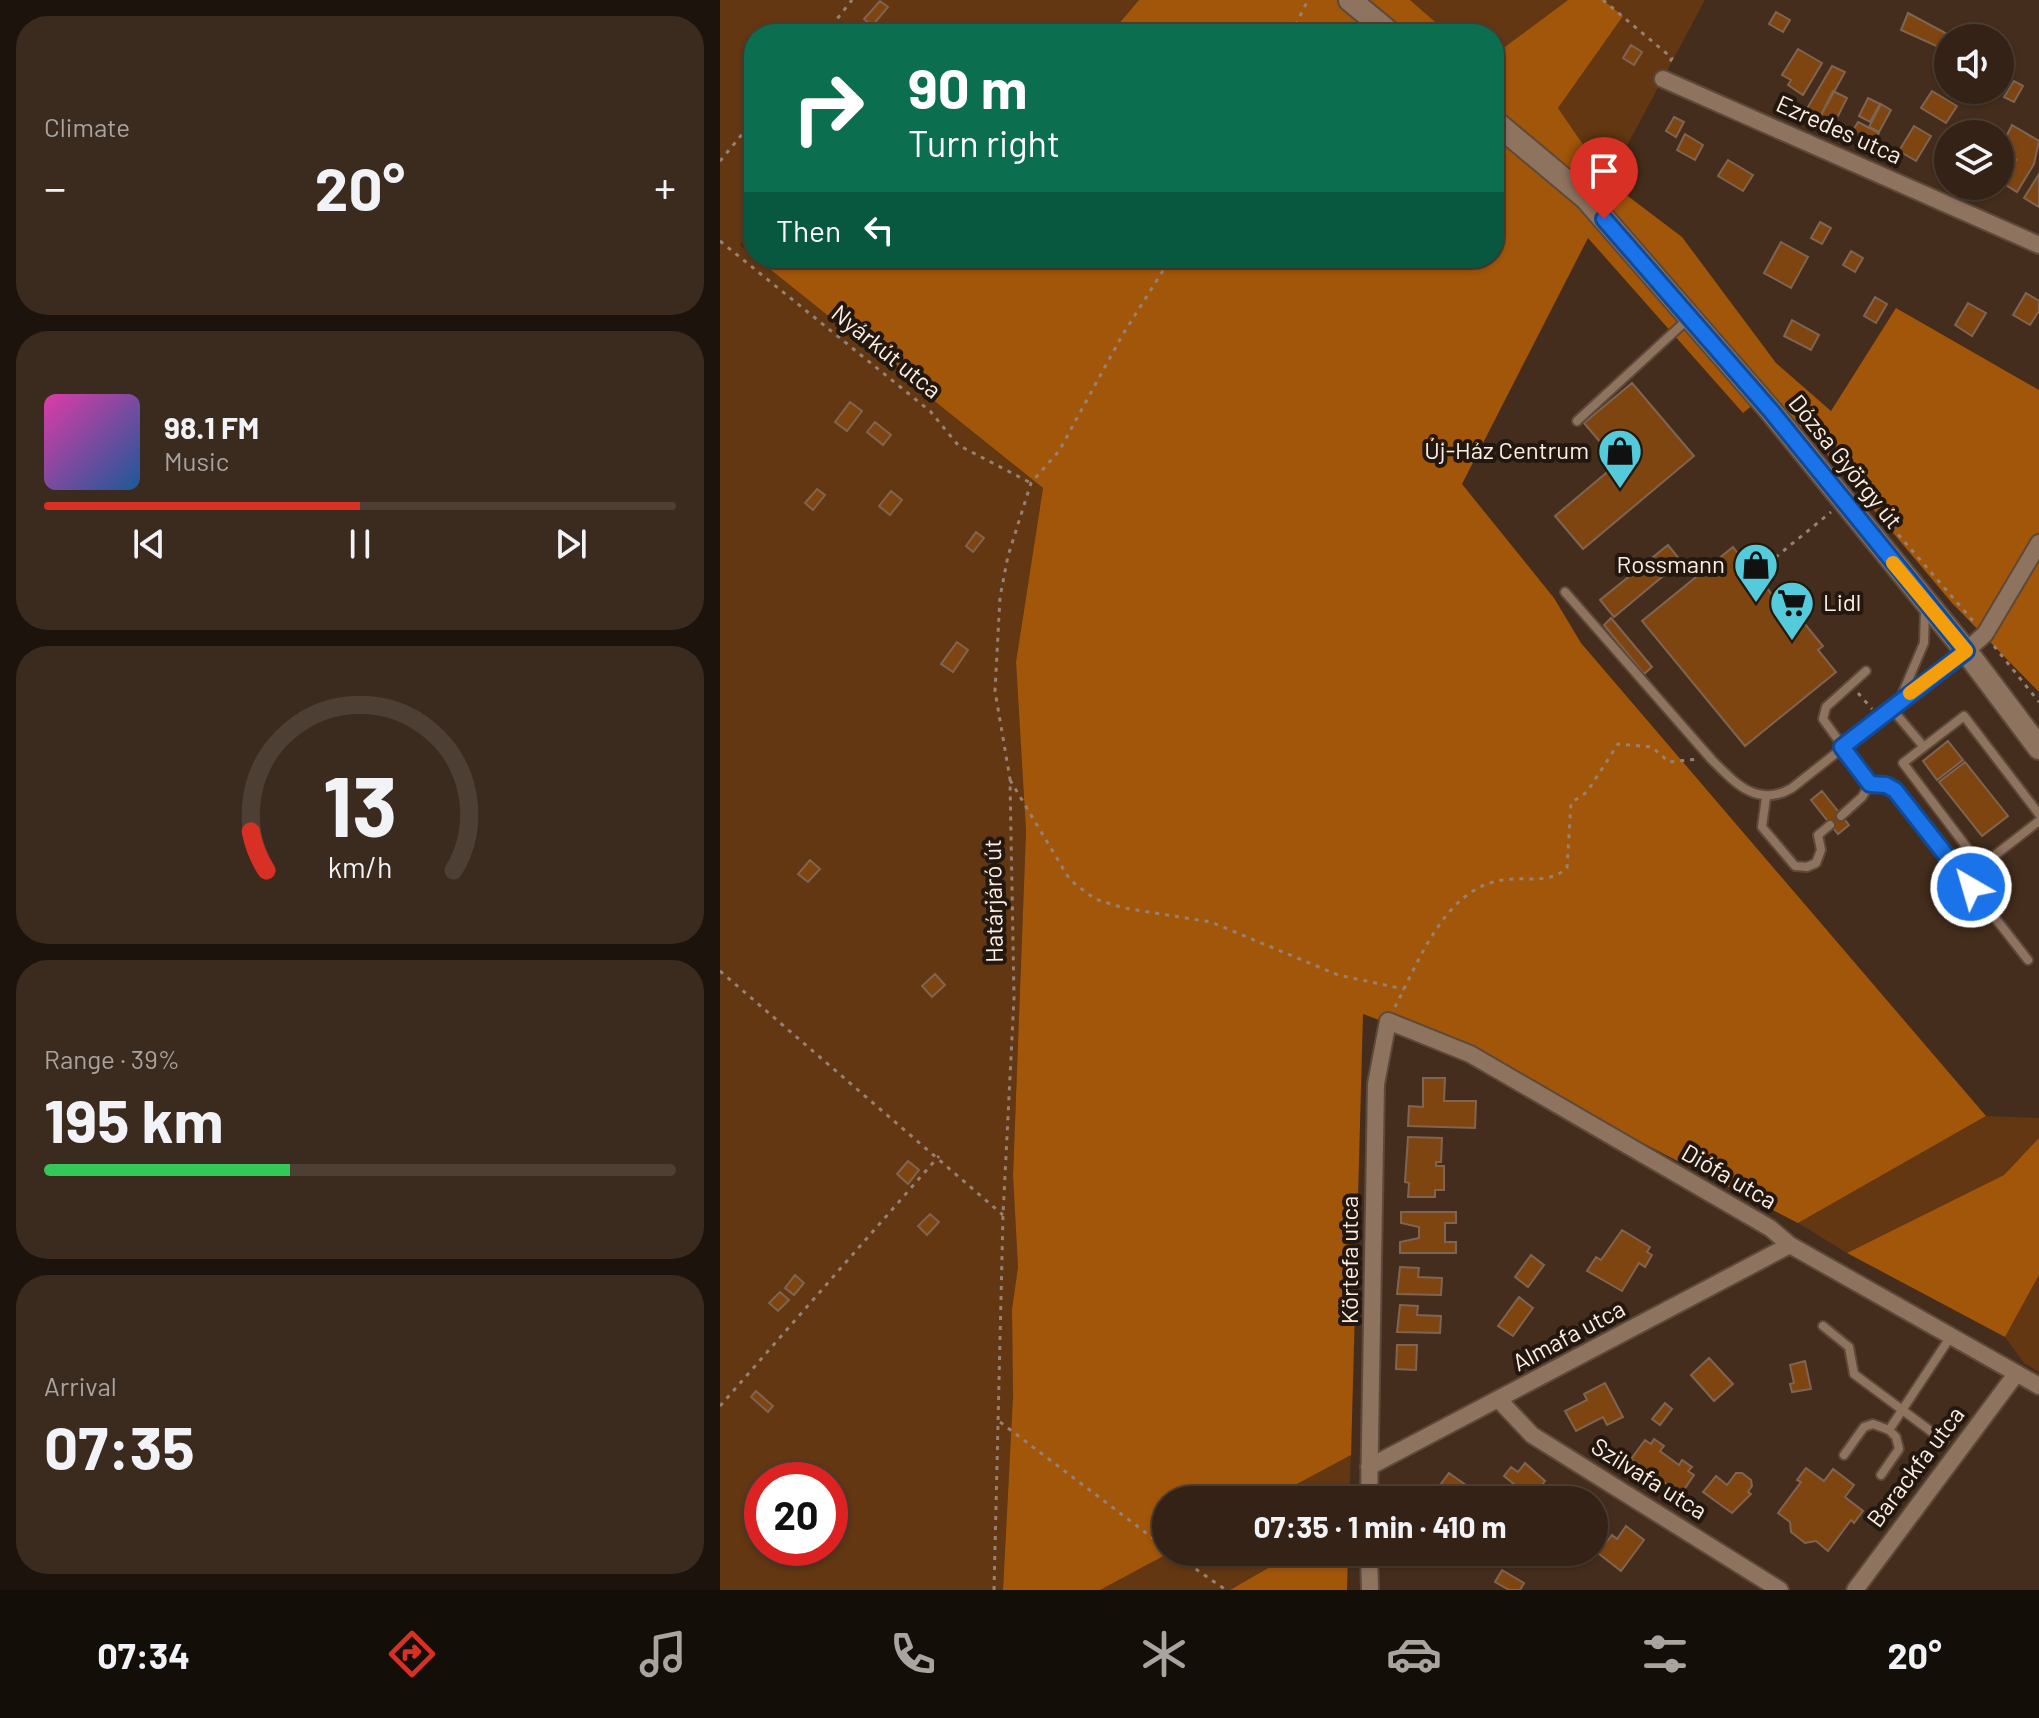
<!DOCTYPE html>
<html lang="en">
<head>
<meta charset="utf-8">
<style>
	:root { --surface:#332215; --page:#3b2a1e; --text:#f1f3f6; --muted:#a9a4a0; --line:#4e3f34; --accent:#d93025 }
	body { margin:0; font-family:Barlow,sans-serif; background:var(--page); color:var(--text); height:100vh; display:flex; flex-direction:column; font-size:30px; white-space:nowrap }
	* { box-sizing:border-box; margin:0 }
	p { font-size:26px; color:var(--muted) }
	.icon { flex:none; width:44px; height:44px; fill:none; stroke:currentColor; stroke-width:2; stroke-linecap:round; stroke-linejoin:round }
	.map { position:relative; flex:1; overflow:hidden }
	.sheet { display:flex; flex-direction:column; gap:16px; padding:16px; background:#1c130c; width:720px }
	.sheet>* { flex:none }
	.top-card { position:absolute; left:24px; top:24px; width:760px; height:244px; border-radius:32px; box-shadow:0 2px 6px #0004,0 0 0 2px var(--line); background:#0b6e4f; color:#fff; overflow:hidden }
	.controls { position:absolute; left:1214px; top:24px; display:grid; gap:16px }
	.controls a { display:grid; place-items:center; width:80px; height:80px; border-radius:50%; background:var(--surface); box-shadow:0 2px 6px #0004,0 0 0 2px var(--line); font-size:40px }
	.speed { position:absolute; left:24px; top:1462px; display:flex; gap:16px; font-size:40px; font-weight:700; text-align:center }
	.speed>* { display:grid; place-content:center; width:104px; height:104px; border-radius:50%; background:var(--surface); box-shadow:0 2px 6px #0004,0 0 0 2px var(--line); line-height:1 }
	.speed .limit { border:12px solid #d22; background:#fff; color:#111 }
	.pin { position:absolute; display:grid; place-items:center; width:68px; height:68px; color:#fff; margin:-82px -34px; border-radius:50% 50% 50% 0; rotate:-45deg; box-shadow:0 0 8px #0007 }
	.pin .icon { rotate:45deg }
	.me { position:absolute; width:88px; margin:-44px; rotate:322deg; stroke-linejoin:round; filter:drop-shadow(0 0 6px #0008) }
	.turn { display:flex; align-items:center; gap:28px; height:168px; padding:0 32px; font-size:36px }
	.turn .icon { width:104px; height:104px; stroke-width:2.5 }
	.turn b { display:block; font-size:56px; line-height:68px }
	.then { display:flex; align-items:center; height:76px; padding:0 32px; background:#0003; gap:16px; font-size:30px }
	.big { font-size:60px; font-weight:700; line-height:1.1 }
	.sheet .widget { flex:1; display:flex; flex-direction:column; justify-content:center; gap:12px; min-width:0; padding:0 28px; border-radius:32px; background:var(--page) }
	.sheet .dial { align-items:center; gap:0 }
	.dial svg { height:208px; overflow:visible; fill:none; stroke:var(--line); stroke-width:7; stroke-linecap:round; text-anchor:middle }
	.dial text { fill:var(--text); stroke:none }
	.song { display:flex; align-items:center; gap:24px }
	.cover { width:96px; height:96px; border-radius:12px; background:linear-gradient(135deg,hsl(320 70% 55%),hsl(210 70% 35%)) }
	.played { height:8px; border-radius:4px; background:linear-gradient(90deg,var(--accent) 50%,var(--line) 50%) }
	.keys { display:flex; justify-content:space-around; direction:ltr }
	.heat { display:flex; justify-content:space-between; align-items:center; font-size:44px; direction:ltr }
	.charge { height:12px; border-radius:6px; background:linear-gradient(90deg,#34c759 39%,var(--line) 0) }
	.trip { position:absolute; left:432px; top:1486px; width:456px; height:80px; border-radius:40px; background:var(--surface); box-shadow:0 2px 6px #0004,0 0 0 2px var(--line); font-weight:700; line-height:80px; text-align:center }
	.tab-bar { display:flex; height:128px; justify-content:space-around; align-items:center; background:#140e08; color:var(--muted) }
	.tab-bar .icon { width:56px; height:56px }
	.tab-bar .current { color:var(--accent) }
	.tab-bar b { font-size:36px; color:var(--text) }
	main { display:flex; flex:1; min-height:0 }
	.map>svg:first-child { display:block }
</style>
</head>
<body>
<main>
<section class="sheet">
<div class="widget"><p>Climate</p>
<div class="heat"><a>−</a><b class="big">20°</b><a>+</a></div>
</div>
<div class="widget">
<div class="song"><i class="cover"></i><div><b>98.1 FM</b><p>Music</p></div></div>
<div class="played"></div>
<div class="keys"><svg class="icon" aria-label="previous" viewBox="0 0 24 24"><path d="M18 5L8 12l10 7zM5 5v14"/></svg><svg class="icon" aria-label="pause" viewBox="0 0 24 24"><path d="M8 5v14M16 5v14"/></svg><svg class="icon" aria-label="next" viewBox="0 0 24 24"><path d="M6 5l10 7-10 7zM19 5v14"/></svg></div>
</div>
<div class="widget dial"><svg viewBox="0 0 100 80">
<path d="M14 69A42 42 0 1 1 86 69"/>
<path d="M14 69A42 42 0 0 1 8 54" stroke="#d93025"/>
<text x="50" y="56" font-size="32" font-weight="700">13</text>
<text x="50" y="72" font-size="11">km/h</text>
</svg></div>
<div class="widget"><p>Range · 39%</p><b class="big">195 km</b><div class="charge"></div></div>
<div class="widget"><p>Arrival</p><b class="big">07:35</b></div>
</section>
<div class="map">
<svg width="1319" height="1590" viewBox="0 0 1319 1590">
	<rect width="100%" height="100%" fill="#442d1c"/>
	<path fill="#623712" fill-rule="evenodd" d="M0,0H419L390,34H34V227L20,245L323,488L296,662L306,831L293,1176L298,1267L292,1309L293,1396L283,1590H0ZM42,1480H110V1548H42Z
		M690,0H848L774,55V34H729Z
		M883,0H985L888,181L838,108L902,17Z
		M1266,1116L1319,1118V1138L1284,1175L1127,1253L1078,1223Z
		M1319,1275V1372L1304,1363L1285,1337Z
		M631,1455L629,1500H547Z
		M451,1552H576L510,1590H380Z"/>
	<path fill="#a25609" d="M419,0H690L729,34H390Z
		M848,0H883L903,16L838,108L888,181L962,237L1056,363L1111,411L1176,308L1319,390V692L1232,603L1095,440L1045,395L1023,413L868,238L742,484L834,598L861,643L1266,1116L1078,1223L750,1054L643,1014L631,1455L547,1500H446V1552H451L380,1590H283L293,1396L292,1309L298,1267L293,1176L306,831L296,662L323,488L36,258H774V55Z
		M1319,1138V1275L1285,1337L1127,1253L1284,1175Z
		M576,1552H628L627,1590H510Z"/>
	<path fill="#7f4511" stroke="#7f6451" stroke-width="2" d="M160,1L168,7L152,26L144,19Z
		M1056,12L1070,20L1063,32L1049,24Z
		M1188,13L1229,35L1223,49L1181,30Z
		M911,45L922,52L914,65L903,58Z
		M1078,49L1102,63L1083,95L1068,85L1071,80L1062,75Z
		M1112,66L1125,72L1099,119L1085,112Z
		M1294,81L1303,86L1294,102L1284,97Z
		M1113,91L1127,98L1113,126L1099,119Z
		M1212,91L1237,106L1226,123L1201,108Z
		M1148,98L1160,104L1150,122L1139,116Z
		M1161,104L1171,110L1159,132L1149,127Z
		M954,117L964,122L956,137L946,131Z
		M1138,122L1159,133L1153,144L1132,132Z
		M1292,125L1319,141L1314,164L1297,192L1281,182L1297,159L1292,162L1280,149Z
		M1194,126L1211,136L1196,161L1179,151Z
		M965,134L983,145L975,160L957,150Z
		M1008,160L1033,175L1023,191L998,176Z
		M1319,174V207L1304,198Z
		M1100,222L1111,228L1102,244L1091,238Z
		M1061,242L1088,257L1071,288L1044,273Z
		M1131,251L1143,258L1135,272L1123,265Z
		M1306,293L1319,301V311L1310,325L1293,315Z
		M1155,297L1167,304L1156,323L1144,316Z
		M1248,303L1266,313L1252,336L1235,325Z
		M1072,320L1099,335L1091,350L1064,336Z
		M912,383L974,456L863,549L835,516L898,463L864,423Z
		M130,402L142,411L127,431L115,422Z
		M155,422L171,435L163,445L147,432Z
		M97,489L105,495L93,510L85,503Z
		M171,491L182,500L170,515L159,506Z
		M256,532L264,538L253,552L246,546Z
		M948,545L961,561L894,617L880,600Z
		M1013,547L1026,564L1032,559L1040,570L1050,581L1045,586L1079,627L1084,623L1093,634L1103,646L1098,650L1116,672L1025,746L922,621Z
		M891,618L932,667L924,674L884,625Z
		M237,642L248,650L233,672L221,664Z
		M1228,741L1243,760L1217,780L1203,761Z
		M1245,762L1288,816L1262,836L1219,782Z
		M1102,791L1129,825L1118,834L1091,800Z
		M90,860L100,869L88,882L78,874Z
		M215,974L225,985L212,997L202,986Z
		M703,1078H725L724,1101H756L755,1128L688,1126L689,1106L703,1107Z
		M688,1137L722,1138L721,1162H716V1166H724V1190H715V1197H688L689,1183L685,1182Z
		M188,1161L199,1170L188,1184L177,1174Z
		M681,1212H736V1223H725V1242H736V1253H680V1242L699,1238V1227L681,1223Z
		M210,1214L219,1222L207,1235L198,1226Z
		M902,1230L930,1247L927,1252L932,1255L925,1267L919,1263L902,1291L867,1271L876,1257L881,1260Z
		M811,1255L824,1265L808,1287L795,1277Z
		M680,1267L699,1268L698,1277L722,1278L721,1295L677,1294Z
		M75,1275L84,1283L74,1295L65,1288Z
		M60,1292L69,1300L58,1311L49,1303Z
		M799,1297L813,1308L793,1336L778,1326Z
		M680,1305L698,1306L697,1315L721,1316L720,1333L677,1332Z
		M677,1345H697L696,1370L676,1369Z
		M989,1358L1013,1384L994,1401L971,1375Z
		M1085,1361L1091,1389L1072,1392L1070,1384L1074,1383L1070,1365Z
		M885,1383L903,1417L887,1425L883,1417L856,1431L845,1411L867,1400L864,1394Z
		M36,1391L53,1406L48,1412L31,1397Z
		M945,1403L952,1409L940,1425L932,1419Z
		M934,1439L944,1446L940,1451L959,1465L962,1460L972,1467L968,1471L974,1475L961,1494L911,1459L925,1440L931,1444Z
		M805,1463L825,1481L811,1500H791L786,1496L795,1485L784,1476L791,1467L798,1472Z
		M1086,1468L1104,1481L1113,1469L1134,1485L1125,1497L1143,1511L1134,1523L1131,1520L1108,1551L1096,1541L1085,1543L1071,1532L1070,1522L1058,1513L1081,1482L1077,1480Z
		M729,1473L750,1488L740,1500H709Z
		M1016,1473H1022L1031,1480L1032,1486L1028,1492L1031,1494L1012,1513L983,1492L996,1476L1007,1485Z
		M906,1526L924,1540L901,1571L878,1553L892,1535L897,1539Z
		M782,1570L804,1583L800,1590H789L775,1582Z"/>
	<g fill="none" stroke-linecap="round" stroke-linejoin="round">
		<g stroke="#5d493a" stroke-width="12">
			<path id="service" d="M857,421L968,319
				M845,592L992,760C1016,784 1038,808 1072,788L1245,651
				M1146,671L1106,707L1103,719L1150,784
				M1180,699L1204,643L1205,610
				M1171,708L1204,747
				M1150,784L1166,785L1175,790L1308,960
				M1046,797L1042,827L1075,866L1087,867L1096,863L1101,850L1098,835L1110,825
				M1319,814L1244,716L1183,763L1261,866L1319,821
				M1121,816L1142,797L1150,784
				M1103,1326L1129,1347L1134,1374L1224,1441
				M1124,1455L1144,1427L1153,1424L1169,1430
				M1161,1475L1179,1449L1176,1437L1169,1430L1231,1336"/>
		</g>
		<g stroke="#5d493a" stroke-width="20">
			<path id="minor" d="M943,79L1319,245
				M1246,651L1265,634L1319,543
				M779,1400L812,1435L1060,1590
				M649,1467L1070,1245
				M649,1500L656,1084L668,1021L750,1054L1050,1228L1070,1245L1319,1386
				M649,1552L650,1590
				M1135,1590L1296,1374"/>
		</g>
		<g stroke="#5d493a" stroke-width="26">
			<path id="secondary" d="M630,0L671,34
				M774,121L866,198L1051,411L1246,651L1319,748"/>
		</g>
		<path stroke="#968274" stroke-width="3" stroke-dasharray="4 6" stroke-linecap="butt" d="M883,0L952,58L949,64
			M105,34L132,0
			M571,34L588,0
			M0,161L34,120
			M0,241L210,411L238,445L311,483
			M1139,489L1253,621
			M1040,570L1111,512
			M1274,646L1319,702
			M1138,693L1152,709
			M290,780L350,880L375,899L404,908L491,922L618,975L684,989
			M0,971L283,1215
			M675,1007C699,961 725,888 783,880C806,876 828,885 847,868L851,803L867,792L898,744L932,747L949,762L978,759
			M0,1406L219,1156
			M280,1422L446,1548
			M451,1552L506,1590
			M274,1590L283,1215L294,998L290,779L275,691L280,597L288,556L311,483L339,451L403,334L451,258"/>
		<use href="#service" stroke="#8e735f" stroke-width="8"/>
		<use href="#minor" stroke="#8e735f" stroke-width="16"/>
		<use href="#secondary" stroke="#8e735f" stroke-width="22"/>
	</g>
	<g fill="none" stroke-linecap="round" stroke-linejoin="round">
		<g stroke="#114b97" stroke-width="20">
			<path id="route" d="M884,219L1051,411L1246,651L1122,747L1150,784L1166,785L1175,790L1251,887"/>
		</g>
		<use href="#route" stroke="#1a73e8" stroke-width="14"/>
		<path stroke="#f59e0b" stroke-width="14" d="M1173,563L1246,651L1190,693"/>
	</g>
	<defs>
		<g id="shop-pin" transform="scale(2.3)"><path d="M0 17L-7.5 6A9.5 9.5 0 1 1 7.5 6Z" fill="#53cbda" stroke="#231810"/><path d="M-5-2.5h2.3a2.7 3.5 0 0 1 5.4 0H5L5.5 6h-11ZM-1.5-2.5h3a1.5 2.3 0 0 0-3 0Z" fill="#111"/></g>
		<g id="supermarket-pin" transform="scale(2.3)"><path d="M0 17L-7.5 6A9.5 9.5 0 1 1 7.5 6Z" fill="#53cbda" stroke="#231810"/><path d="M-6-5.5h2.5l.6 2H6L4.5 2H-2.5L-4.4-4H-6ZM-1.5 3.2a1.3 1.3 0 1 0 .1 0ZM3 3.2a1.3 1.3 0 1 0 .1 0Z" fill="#111"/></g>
	</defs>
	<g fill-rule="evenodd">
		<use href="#shop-pin" x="900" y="451"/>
		<use href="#shop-pin" x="1036" y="565"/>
		<use href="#supermarket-pin" x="1072" y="603"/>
	</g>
	<g text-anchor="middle" stroke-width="8" stroke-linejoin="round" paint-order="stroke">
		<g font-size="24" fill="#feeee4" stroke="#231810">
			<text transform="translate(1119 130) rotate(24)" y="8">Ezredes utca</text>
			<text transform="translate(166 352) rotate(39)" y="8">Nyárkút utca</text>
			<text transform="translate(1125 462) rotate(51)" y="8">Dózsa György út</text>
			<text transform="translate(274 901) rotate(-91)" y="8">Határjáró út</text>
			<text transform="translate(1009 1177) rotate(30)" y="8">Diófa utca</text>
			<text transform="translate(630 1260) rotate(-90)" y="8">Körtefa utca</text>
			<text transform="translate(849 1336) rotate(-28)" y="8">Almafa utca</text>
			<text transform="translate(1196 1467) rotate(-53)" y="8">Barackfa utca</text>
			<text transform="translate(929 1479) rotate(32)" y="8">Szilvafa utca</text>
		</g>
		<g font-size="24" fill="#feeee4" stroke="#231810" text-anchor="end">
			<text x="869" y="459">Új-Ház Centrum</text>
			<text x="1005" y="573">Rossmann</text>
			<text x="1103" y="611" text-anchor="start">Lidl</text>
		</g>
	</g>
</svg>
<div class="controls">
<a><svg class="icon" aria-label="sound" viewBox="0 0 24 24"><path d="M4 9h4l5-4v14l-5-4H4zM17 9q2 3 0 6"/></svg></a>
<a><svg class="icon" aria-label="layers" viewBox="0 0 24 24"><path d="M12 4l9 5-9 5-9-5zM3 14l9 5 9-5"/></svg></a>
</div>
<div class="speed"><div class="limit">20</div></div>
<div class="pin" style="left:884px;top:219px;background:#d93025"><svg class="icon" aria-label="arrive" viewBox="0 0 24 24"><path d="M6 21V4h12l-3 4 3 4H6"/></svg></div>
<svg class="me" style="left:1251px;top:887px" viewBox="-20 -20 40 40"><circle r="17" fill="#1a73e8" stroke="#fff" stroke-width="3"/><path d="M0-11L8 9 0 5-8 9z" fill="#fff"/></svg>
<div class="trip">07:35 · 1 min · 410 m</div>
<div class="top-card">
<div class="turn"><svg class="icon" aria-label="right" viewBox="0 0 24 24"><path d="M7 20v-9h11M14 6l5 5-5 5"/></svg><div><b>90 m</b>Turn right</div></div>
<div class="then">Then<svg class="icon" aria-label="left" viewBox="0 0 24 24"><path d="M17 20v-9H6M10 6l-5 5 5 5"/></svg></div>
</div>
</div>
</main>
<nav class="tab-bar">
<b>07:34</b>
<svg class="icon current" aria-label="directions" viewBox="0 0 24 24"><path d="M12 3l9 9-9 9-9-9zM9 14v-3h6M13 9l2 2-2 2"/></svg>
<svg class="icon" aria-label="music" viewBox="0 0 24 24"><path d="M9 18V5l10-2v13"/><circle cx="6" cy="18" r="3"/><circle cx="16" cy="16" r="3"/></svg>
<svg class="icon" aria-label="phone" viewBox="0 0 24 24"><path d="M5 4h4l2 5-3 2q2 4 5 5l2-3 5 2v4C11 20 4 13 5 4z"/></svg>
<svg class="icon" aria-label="climate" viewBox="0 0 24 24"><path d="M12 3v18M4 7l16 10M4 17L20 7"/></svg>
<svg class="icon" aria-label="car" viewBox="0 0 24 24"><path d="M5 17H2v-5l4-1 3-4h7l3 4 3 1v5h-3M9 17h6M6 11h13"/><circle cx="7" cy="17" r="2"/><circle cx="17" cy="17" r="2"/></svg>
<svg class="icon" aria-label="filters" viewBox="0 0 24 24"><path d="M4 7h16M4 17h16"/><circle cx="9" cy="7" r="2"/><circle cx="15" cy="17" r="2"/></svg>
<b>20°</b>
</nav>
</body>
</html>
